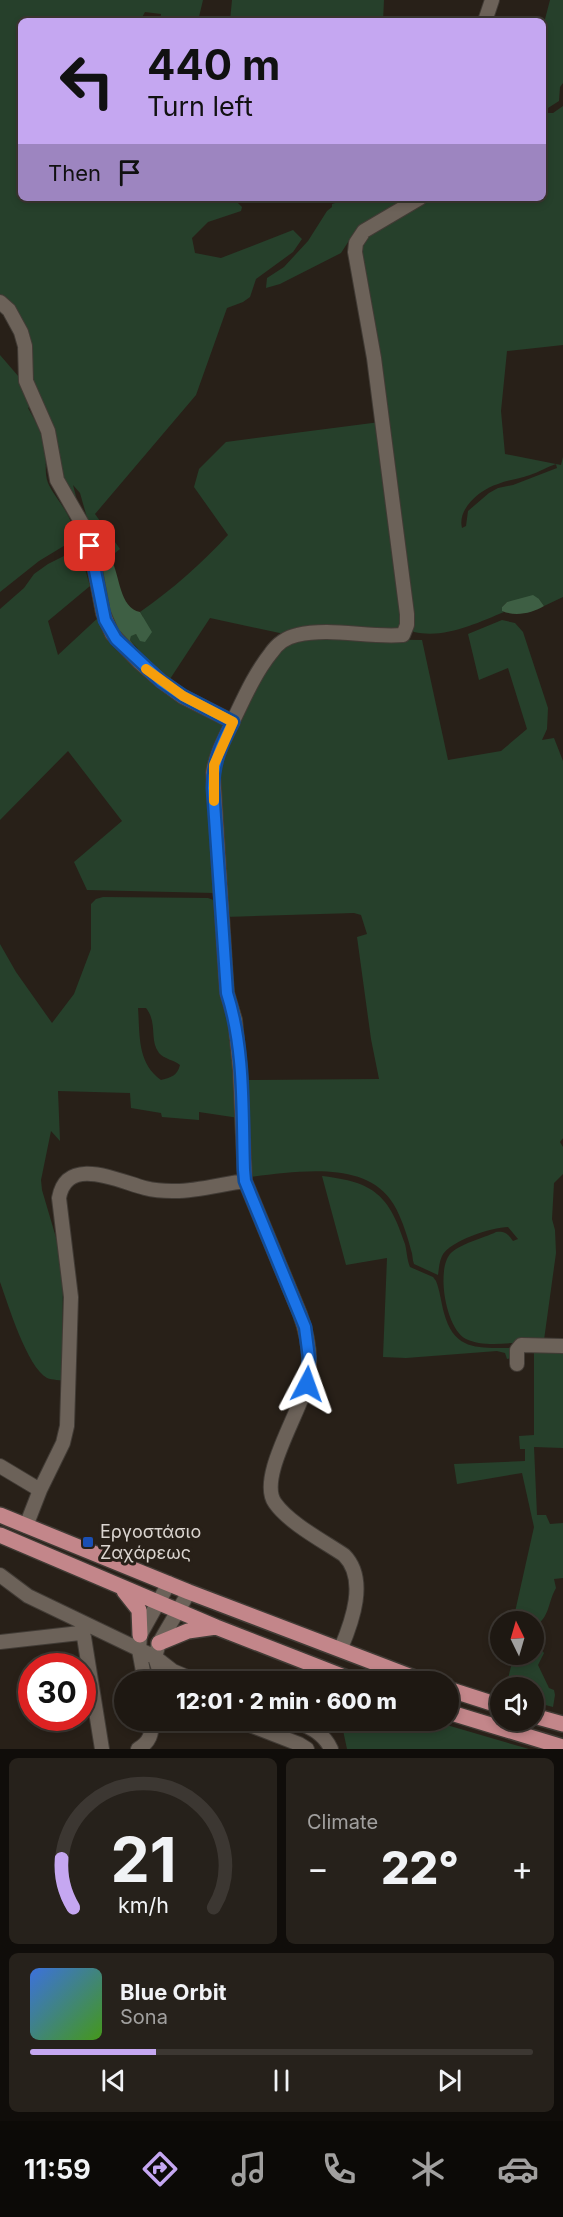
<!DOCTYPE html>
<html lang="en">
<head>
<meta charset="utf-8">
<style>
	:root { --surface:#1e1812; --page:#26211b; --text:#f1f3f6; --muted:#a1a09f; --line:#3c3732; --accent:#c5a7f1 }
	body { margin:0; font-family:Inter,sans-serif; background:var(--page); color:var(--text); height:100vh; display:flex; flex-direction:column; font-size:22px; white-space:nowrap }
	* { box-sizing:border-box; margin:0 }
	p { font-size:20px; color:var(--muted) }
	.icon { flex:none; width:33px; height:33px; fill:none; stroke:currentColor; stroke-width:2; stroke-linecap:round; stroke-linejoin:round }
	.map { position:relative; height:1749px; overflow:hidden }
	.panel { display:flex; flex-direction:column; gap:9px; padding:9px; background:#100d0a; flex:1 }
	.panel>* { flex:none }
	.guide { position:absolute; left:18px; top:18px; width:528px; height:183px; border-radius:9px; box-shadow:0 3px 9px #0003,0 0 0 2px var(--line); background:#c5a7f1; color:#111; overflow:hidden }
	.needle { width:39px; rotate:355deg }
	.controls { position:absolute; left:490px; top:1611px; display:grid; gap:12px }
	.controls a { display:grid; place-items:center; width:54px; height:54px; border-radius:50%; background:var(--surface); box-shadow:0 3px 9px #0003,0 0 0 2px var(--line); font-size:30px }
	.speed { position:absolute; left:18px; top:1653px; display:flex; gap:12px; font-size:30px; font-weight:700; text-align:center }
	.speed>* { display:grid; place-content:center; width:78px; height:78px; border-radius:50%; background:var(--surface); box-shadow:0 3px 9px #0003,0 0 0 2px var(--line); line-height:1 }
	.speed .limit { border:9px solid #d22; background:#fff; color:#111 }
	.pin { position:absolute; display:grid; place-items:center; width:51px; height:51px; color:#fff; margin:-26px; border-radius:12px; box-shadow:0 3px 9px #0006 }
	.me { position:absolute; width:66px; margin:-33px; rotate:4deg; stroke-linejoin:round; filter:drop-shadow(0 0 4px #0008) }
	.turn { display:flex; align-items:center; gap:21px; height:126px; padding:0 30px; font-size:27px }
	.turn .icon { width:78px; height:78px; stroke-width:2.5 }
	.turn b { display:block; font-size:42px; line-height:51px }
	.then { display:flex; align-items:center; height:57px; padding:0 30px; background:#0003; gap:12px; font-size:22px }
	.big { font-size:45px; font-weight:800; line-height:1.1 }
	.panel .card { flex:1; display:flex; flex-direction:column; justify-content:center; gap:9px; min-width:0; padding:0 21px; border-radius:9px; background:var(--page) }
	.panel .dial { align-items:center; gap:0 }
	.dial svg { height:156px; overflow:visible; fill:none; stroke:var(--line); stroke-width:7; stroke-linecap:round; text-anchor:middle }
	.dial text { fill:var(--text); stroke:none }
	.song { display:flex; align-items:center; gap:18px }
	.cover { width:72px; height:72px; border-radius:9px; background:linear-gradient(135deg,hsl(220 70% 55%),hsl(100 70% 35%)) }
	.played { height:6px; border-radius:3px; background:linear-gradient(90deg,var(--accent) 25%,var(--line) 25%) }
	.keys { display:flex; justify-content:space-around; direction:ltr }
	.heat { display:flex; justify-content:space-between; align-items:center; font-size:33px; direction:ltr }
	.panel .tiles { flex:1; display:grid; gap:9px; grid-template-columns:1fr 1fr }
	.card:last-child { grid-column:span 2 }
	.trip { position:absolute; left:114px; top:1671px; width:345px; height:60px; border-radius:30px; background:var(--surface); box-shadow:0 3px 9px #0003,0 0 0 2px var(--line); font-weight:800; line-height:60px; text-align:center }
	.menu { display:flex; height:96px; justify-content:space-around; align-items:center; background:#0c0a07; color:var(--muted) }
	.menu .icon { width:42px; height:42px }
	.menu .active { color:var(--accent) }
	.menu b { font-size:27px; color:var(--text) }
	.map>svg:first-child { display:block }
</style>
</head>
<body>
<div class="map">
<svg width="563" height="1749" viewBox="0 0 563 1749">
	<rect width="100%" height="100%" fill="#282018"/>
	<path fill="#26402b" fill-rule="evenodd" d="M0,0H203L198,21H160L161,14L145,12L140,21H21V198H226V201L237,202L242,207L241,211L208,222L192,238L195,253L221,258L293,230L302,239L293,252L256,279L250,297L243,302L227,308L196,395L95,514L120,549L110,557L100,549L97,553L80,493L73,485L81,516L71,503L32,387L28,364L0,297Z
		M232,0H384L383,21H230Z
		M550,0H563V83L560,87L559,101L548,108L543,107V80H548L544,23Z
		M563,106V345L507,351L501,411L505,454L561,465L563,457V597L544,606L539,599L507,602L502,607V611L504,612C477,623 445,639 414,632L411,630L360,241L424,198H543V113H553ZM556,464L557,468L513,485L498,488L489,493L468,511L466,526L462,528C457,508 481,489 498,484C508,480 519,479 530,475C539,472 547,467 556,464Z
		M351,198H415L365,225L352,236L341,253L280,284L266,288L267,278L284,267L308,241L327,211L332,207V204Z
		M0,355L19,377L31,406L28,408C35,420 44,436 45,451C47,462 44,472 48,483C56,501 78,519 72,541L39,561L0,592Z
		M380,422L403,610L401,629L289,635L210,618L168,682L140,659L138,649L130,640L131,635L136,634L139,637L143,617L140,612C173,589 201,564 228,535L194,487L199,469L226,442Z
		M72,552L81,555L90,586L48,621L58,655L101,615L105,627L222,723L223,729L216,747L215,893L87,890L74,862L122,821L68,751L0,820V609L24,588L34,574L48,564Z
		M502,620L515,623L523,632L548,708L547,729L542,740L554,738L563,761V1138L560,1142L563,1147V1174L554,1183L552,1219L555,1230L556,1253L544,1340C522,1341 486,1349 466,1339C446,1329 436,1271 450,1254C459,1244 484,1238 496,1232C505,1231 508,1234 513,1241L518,1239L508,1227C492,1227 449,1241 442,1256C439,1262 439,1269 438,1275L414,1264C412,1259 413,1255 411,1250C407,1235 400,1212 390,1199C360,1159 291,1173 248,1177L245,1080L379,1079L371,1039L357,937L367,934L361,915L354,913L225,917L220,831V762L229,737L277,650L296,638L422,640L448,760L501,751L527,729L508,668L479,680L468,634Z
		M103,897L208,898L216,901L239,1118L199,1112V1120L162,1117L161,1113L131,1108L130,1093L58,1091L60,1141L51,1131L41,1180L42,1190L57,1241L63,1281L62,1353L66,1381C61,1380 52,1380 47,1378C27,1367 8,1304 0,1282V944L16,972L52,1023L74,994L91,949V904L96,899ZM138,1008H146C158,1023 149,1040 159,1053C164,1059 174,1060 180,1065C177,1076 172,1077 161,1080C137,1063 140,1035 138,1008Z
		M322,1176C374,1182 389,1195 405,1244C407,1252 407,1260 410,1267L433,1277L436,1281C440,1291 441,1302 444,1313C455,1354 482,1347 516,1348L514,1357L507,1359L505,1353L497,1351L406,1358L383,1357L387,1258L346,1265Z
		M534,1347L563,1349V1448L534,1447L537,1515H546L550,1524L563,1523V1578L554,1579L556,1588C547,1604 551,1615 534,1628V1622L513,1621L534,1527L522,1473L457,1484L454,1464L525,1461V1449H520L519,1436L534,1435Z
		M539,1647L544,1653L538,1665L549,1688L554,1690L555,1695L553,1707L534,1702V1688L506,1687L513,1658L505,1657L506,1655L534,1654V1651Z
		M341,1721H433L529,1749H347Z"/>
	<path fill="#3e5f44" d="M100,549C104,552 109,555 111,559C120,575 119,608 140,612L152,632L145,642L140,641L136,634L131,636L130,640L142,656L111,627L97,553Z
		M533,595L539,599L544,606C532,613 516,617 502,611V607L507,602Z"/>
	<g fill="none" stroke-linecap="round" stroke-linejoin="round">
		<g stroke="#413b35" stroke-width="16">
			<path id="minor" d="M485,21L492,0
				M0,302L9,310L21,332L25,346L26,381L48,431L57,480L88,534L103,613L112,634L139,662L161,681L183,697L233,722
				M517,1364V1350L521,1345L563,1346
				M0,1466L40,1490
				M26,1526L40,1490L63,1443L67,1426L71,1297L59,1198C67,1155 118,1181 145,1188C153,1190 163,1191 172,1191C196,1192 221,1184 245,1181
				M0,1575L28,1596L155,1657L173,1671L199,1682
				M0,1642L80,1633L84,1637L102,1749
				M341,1648C352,1622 368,1579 344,1555C323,1541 289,1523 275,1503C257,1478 301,1411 307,1382C312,1359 308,1336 300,1314L245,1181L240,1070L235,1020L227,993L226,980L213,773C216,754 225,738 233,721C244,698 255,673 271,653C277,644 287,637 297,635C331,627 368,638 403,635L407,625V614L374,358L355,252L356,243L364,231L420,198
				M145,1682L139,1650L140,1635L169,1583
				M163,1682L155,1657L159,1643L189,1592
				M237,1720L299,1744L307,1749
				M294,1720C309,1727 324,1733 331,1749
				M138,1749C150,1742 152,1734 152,1720"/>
		</g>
		<g stroke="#413b35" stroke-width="18">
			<path id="major" d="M0,1515L189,1592L425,1682
				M0,1535L216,1627L357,1682
				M124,1591L139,1610L140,1635
				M159,1643L188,1631L216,1627
				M448,1689L501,1706
				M448,1712L563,1747
				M534,1716L563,1724"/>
		</g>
		<use href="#minor" stroke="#6c6259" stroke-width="14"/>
		<use href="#major" stroke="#c3868a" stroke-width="15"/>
	</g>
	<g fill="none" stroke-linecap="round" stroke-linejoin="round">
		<g stroke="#114b97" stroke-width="15">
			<path id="route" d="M90,546L105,620L116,639L161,681L183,696L233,722C221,745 213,762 213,788L227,993C245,1049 242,1111 244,1170L245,1181L305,1327L309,1358L307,1384"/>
		</g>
		<use href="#route" stroke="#1a73e8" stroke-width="10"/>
		<path stroke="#f59e0b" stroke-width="10" d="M146,669L183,696L233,722L214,765V801"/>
	</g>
	<rect fill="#1a4fb4" stroke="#282018" stroke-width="2" x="82" y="1536" width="12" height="12" rx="3"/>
	<g text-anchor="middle" stroke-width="6" stroke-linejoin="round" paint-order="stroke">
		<g font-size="18" fill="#dbd5d0" stroke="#282018" text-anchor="start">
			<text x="100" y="1538">Εργοστάσιο<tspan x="100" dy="21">Ζαχάρεως</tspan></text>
		</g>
	</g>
</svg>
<div class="controls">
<a><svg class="needle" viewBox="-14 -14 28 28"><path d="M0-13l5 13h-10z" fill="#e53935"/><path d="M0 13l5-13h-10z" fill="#a1a09f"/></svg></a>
<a><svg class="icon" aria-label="sound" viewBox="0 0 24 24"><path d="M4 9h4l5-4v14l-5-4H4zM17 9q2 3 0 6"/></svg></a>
</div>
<div class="speed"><div class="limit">30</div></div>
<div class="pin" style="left:90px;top:546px;background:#d93025"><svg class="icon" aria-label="arrive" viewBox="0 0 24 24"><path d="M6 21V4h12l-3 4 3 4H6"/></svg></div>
<svg class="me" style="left:307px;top:1384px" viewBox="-20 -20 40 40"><path d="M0-17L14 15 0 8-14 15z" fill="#1a73e8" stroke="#fff" stroke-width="4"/></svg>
<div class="trip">12:01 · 2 min · 600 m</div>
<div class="guide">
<div class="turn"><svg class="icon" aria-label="left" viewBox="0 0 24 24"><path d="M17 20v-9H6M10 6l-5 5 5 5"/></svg><div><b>440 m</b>Turn left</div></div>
<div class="then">Then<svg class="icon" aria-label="arrive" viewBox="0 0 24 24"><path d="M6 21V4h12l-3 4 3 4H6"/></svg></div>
</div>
</div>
<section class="panel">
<div class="tiles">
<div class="card dial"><svg viewBox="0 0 100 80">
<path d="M14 69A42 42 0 1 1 86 69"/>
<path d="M14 69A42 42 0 0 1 8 44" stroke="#c5a7f1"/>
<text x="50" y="56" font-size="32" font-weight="700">21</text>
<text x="50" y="72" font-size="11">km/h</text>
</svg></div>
<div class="card"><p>Climate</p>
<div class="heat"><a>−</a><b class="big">22°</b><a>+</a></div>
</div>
<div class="card">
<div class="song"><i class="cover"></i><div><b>Blue Orbit</b><p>Sona</p></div></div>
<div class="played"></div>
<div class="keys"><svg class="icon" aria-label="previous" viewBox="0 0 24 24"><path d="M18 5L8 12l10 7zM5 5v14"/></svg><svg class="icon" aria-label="pause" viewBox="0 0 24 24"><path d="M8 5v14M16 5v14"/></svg><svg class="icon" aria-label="next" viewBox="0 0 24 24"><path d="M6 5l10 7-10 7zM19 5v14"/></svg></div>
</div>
</div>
</section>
<nav class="menu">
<b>11:59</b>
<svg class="icon active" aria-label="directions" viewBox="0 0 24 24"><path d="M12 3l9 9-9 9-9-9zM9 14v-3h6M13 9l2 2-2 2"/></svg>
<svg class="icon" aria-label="music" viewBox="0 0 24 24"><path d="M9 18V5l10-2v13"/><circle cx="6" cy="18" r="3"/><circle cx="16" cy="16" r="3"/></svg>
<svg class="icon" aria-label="phone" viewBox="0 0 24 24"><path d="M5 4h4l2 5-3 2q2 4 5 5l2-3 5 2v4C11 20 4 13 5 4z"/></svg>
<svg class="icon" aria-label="climate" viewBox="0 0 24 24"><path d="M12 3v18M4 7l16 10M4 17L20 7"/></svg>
<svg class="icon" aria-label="car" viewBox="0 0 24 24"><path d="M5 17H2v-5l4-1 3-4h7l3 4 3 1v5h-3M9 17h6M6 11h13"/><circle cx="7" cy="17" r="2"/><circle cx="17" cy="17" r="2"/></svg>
</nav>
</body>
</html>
